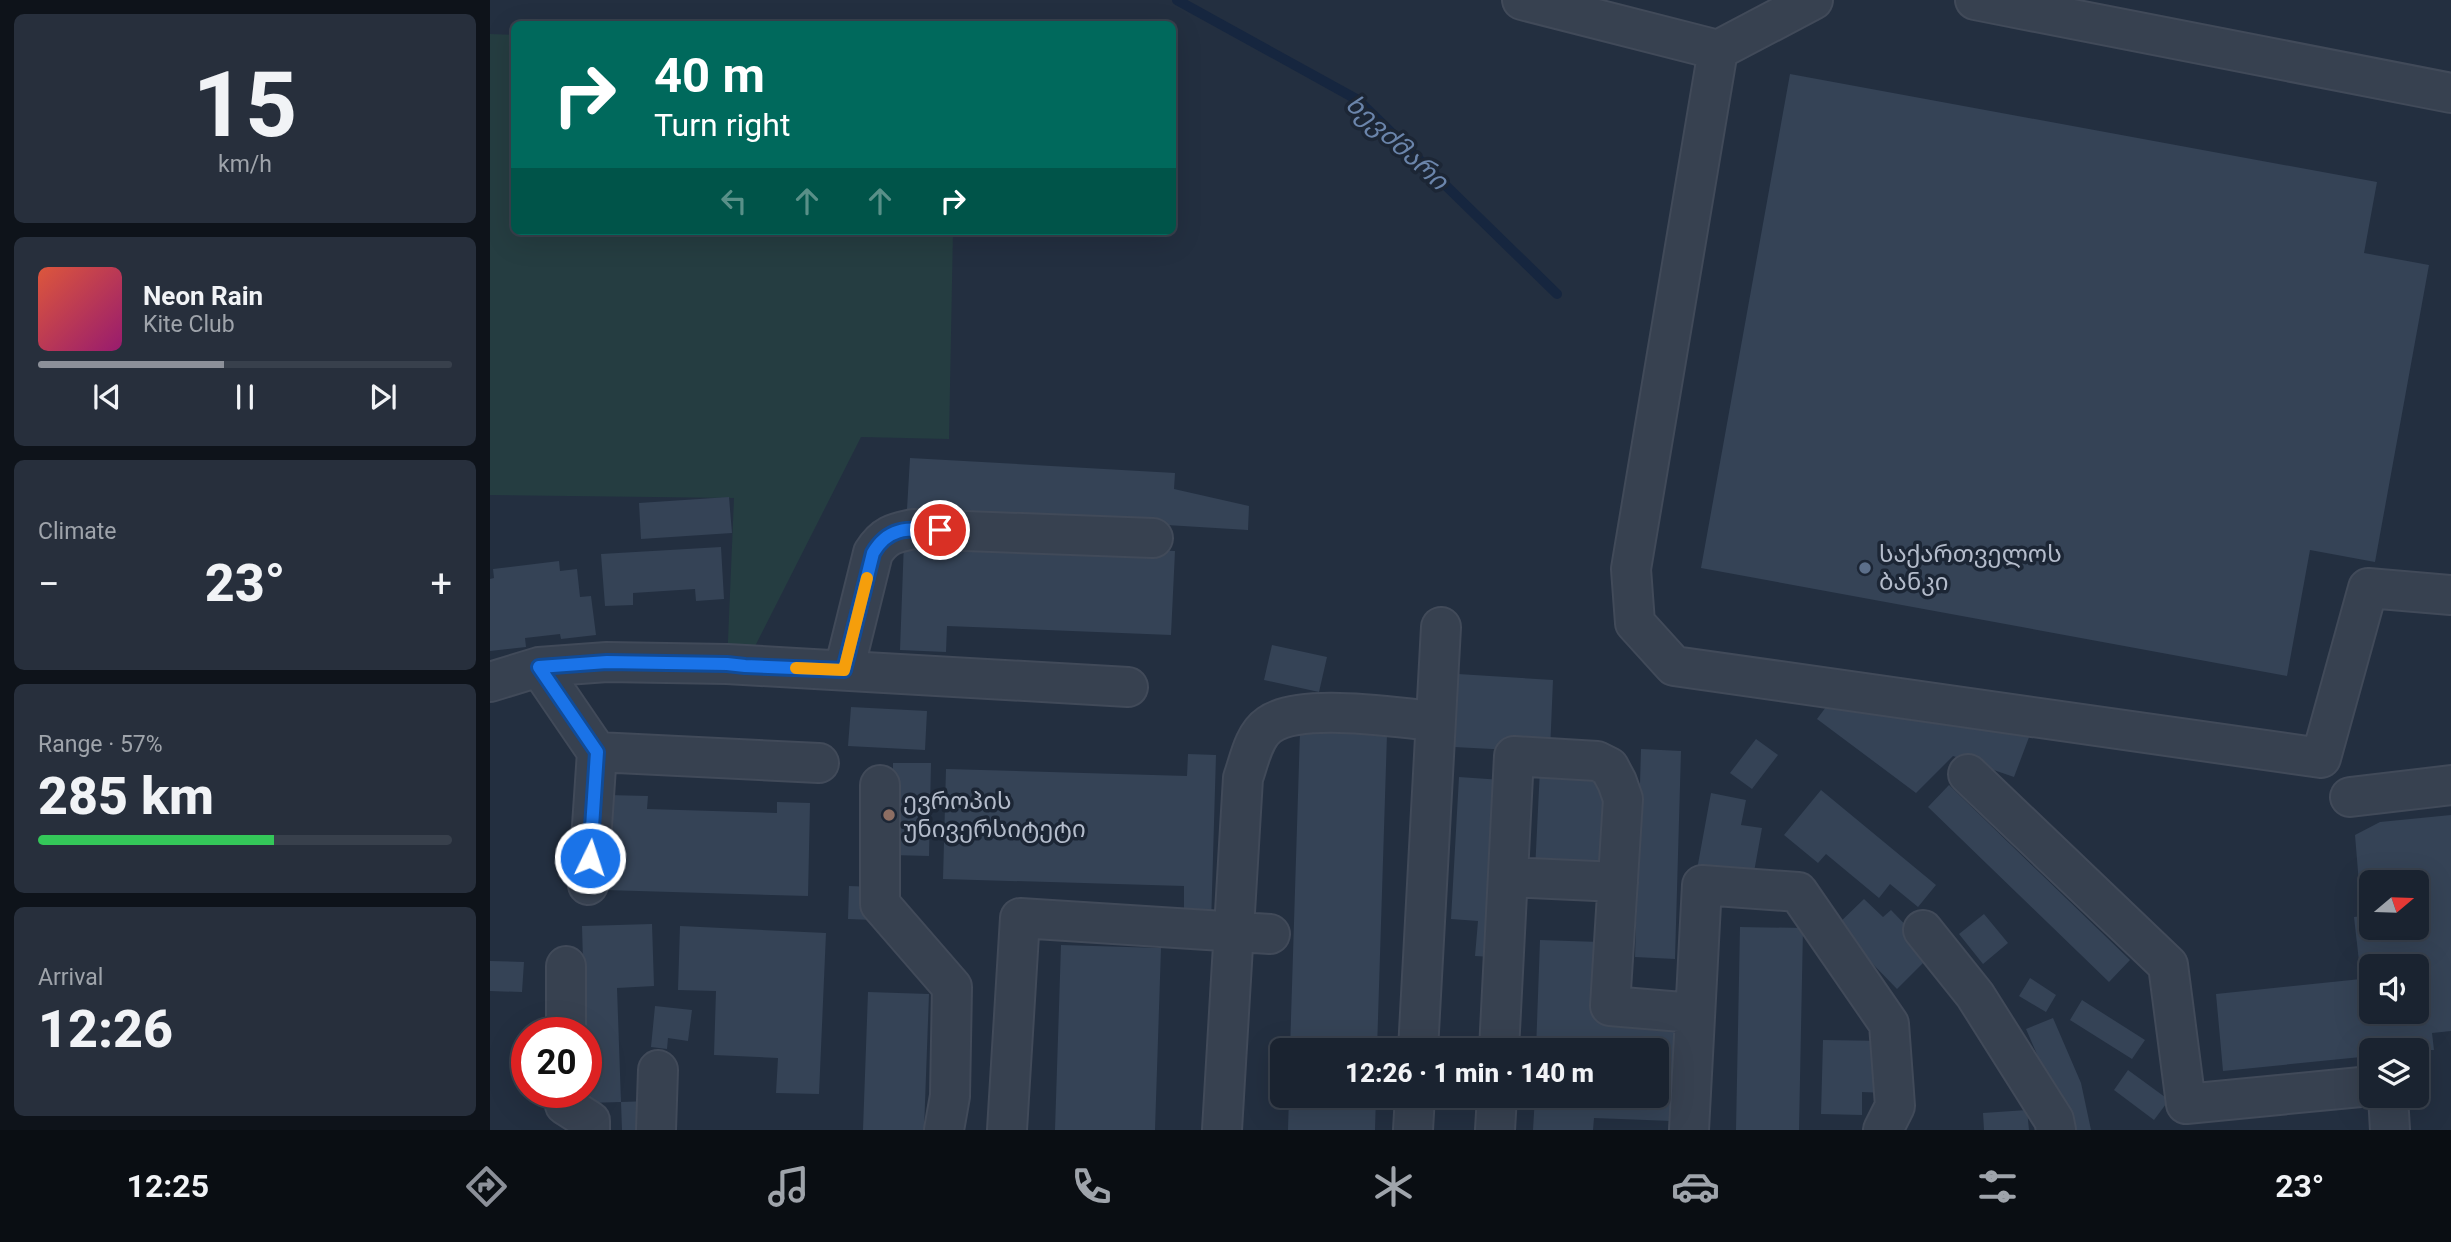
<!DOCTYPE html>
<html lang="en">
<head>
<meta charset="utf-8">
<style>
	:root { --surface:#1a2330; --page:#272f3c; --text:#f1f3f6; --muted:#9fa4ab; --line:#38404c; --accent:#8c9099 }
	body { margin:0; font-family:Roboto,"Noto Sans Georgian",sans-serif; background:var(--page); color:var(--text); height:100vh; display:flex; flex-direction:column; font-size:26px; white-space:nowrap }
	* { box-sizing:border-box; margin:0 }
	p { font-size:23px; color:var(--muted) }
	.icon { flex:none; width:38px; height:38px; fill:none; stroke:currentColor; stroke-width:2; stroke-linecap:round; stroke-linejoin:round }
	.map { position:relative; flex:1; overflow:hidden }
	.details { display:flex; flex-direction:column; gap:14px; padding:14px; background:#0e131a; width:490px }
	.details>* { flex:none }
	.hud { position:absolute; left:21px; top:21px; width:665px; height:214px; border-radius:10px; box-shadow:0 7px 28px #0002,0 0 0 2px var(--line); background:#00695c; color:#fff; overflow:hidden }
	.needle { width:46px; rotate:71deg }
	.fabs { position:absolute; left:1869px; top:870px; display:grid; gap:14px }
	.fabs a { display:grid; place-items:center; width:70px; height:70px; border-radius:10px; background:var(--surface); box-shadow:0 7px 28px #0002,0 0 0 2px var(--line); font-size:35px }
	.speed { position:absolute; left:21px; top:1017px; display:flex; gap:14px; font-size:35px; font-weight:700; text-align:center }
	.speed>* { display:grid; place-content:center; width:91px; height:91px; border-radius:50%; background:var(--surface); box-shadow:0 7px 28px #0002,0 0 0 2px var(--line); line-height:1 }
	.speed .limit { border:10px solid #d22; background:#fff; color:#111 }
	.pin { position:absolute; display:grid; place-items:center; width:60px; height:60px; color:#fff; margin:-30px; border:4px solid #fff; border-radius:50%; box-shadow:0 2px 7px #0007 }
	.me { position:absolute; width:77px; margin:-38px; rotate:4deg; stroke-linejoin:round; filter:drop-shadow(0 0 5px #0008) }
	.turn { display:flex; align-items:center; gap:24px; height:147px; padding:0 28px; font-size:32px }
	.turn .icon { width:91px; height:91px; stroke-width:2.5 }
	.turn b { display:block; font-size:49px; line-height:60px }
	.lanes { display:flex; align-items:center; height:66px; padding:0 28px; background:#0003; justify-content:center; gap:35px; direction:ltr }
	.lanes .off { opacity:.35 }
	.big { font-size:52px; font-weight:800; line-height:1.1 }
	.details .tile { flex:1; display:flex; flex-direction:column; justify-content:center; gap:10px; min-width:0; padding:0 24px; border-radius:10px; background:var(--page) }
	.details .dial { align-items:center; gap:0 }
	.dial b { font-size:91px; line-height:1 }
	.song { display:flex; align-items:center; gap:21px }
	.cover { width:84px; height:84px; border-radius:10px; background:linear-gradient(135deg,hsl(10 70% 55%),hsl(320 70% 35%)) }
	.played { height:7px; border-radius:4px; background:linear-gradient(90deg,var(--accent) 45%,var(--line) 45%) }
	.keys { display:flex; justify-content:space-around; direction:ltr }
	.heat { display:flex; justify-content:space-between; align-items:center; font-size:38px; direction:ltr }
	.charge { height:10px; border-radius:5px; background:linear-gradient(90deg,#34c759 57%,var(--line) 0) }
	.trip { position:absolute; left:780px; top:1038px; width:399px; height:70px; border-radius:10px; background:var(--surface); box-shadow:0 7px 28px #0002,0 0 0 2px var(--line); font-weight:800; line-height:70px; text-align:center }
	.tab-bar { display:flex; height:112px; justify-content:space-around; align-items:center; background:#0a0e13; color:var(--muted) }
	.tab-bar .icon { width:49px; height:49px }
	.tab-bar .selected { color:var(--accent) }
	.tab-bar b { font-size:32px; color:var(--text) }
	main { display:flex; flex:1; min-height:0 }
	.map>svg:first-child { display:block }
</style>
</head>
<body>
<main>
<section class="details">
<div class="tile dial"><b>15</b><p>km/h</p></div>
<div class="tile">
<div class="song"><i class="cover"></i><div><b>Neon Rain</b><p>Kite Club</p></div></div>
<div class="played"></div>
<div class="keys"><svg class="icon" aria-label="previous" viewBox="0 0 24 24"><path d="M18 5L8 12l10 7zM5 5v14"/></svg><svg class="icon" aria-label="pause" viewBox="0 0 24 24"><path d="M8 5v14M16 5v14"/></svg><svg class="icon" aria-label="next" viewBox="0 0 24 24"><path d="M6 5l10 7-10 7zM19 5v14"/></svg></div>
</div>
<div class="tile"><p>Climate</p>
<div class="heat"><a>−</a><b class="big">23°</b><a>+</a></div>
</div>
<div class="tile"><p>Range · 57%</p><b class="big">285 km</b><div class="charge"></div></div>
<div class="tile"><p>Arrival</p><b class="big">12:26</b></div>
</section>
<div class="map">
<svg width="1961" height="1130" viewBox="0 0 1961 1130">
	<rect width="100%" height="100%" fill="#232f40"/>
	<path fill="#253d41" d="M0,34L24,35V231H463L459,439L371,437L255,666L237,664L244,498L0,495Z"/>
	<g fill="none" stroke-linecap="round" stroke-linejoin="round">
		<path stroke="#16263f" stroke-width="10" d="M687,0L868,100L1067,294"/>
	</g>
	<path fill="#354356" fill-rule="evenodd" d="M1300,74L1887,182L1874,253L1939,265L1885,562L1820,550L1797,676L1211,568Z
		M420,458L685,473L684,489L759,506L758,530L417,509Z
		M239,497L242,533L151,539L149,503Z
		M414,541L685,551L681,635L457,626L456,652L410,650Z
		M231,547L234,599L206,601L205,589L143,593V605L115,606L111,554Z
		M69,561L70,571L87,569L90,597L101,596L106,635L71,639L70,634L35,638L36,647L0,651V579L4,578L3,569Z
		M782,645L837,657L829,692L774,680Z
		M968,674L1063,680L1060,752L964,747Z
		M1345,695L1541,732L1524,777L1463,756L1426,793L1327,719Z
		M361,707L437,711L435,750L358,746Z
		M810,731L897,734L887,1050H800Z
		M1266,739L1288,755L1262,789L1240,773Z
		M1151,749L1191,751L1185,959L1145,957Z
		M698,754L726,755L721,925L694,924V886L453,879L456,769L697,776Z
		M403,763H441L439,856L402,855Z
		M1050,768L1106,772L1105,786L1120,787L1114,876L1045,871Z
		M969,777L1012,780L1002,957L985,956L988,921L961,919Z
		M1459,785L1640,960L1619,982L1438,807Z
		M1331,790L1446,885L1428,907L1400,884L1389,898L1336,854L1328,863L1294,835Z
		M1221,793L1256,800L1251,825L1272,828L1264,872L1243,868L1241,881L1206,875Z
		M117,795L158,796L157,809L287,813V802L320,803L318,896L115,890Z
		M1961,815V1031L1942,1033L1944,1050H1881V1056L1733,1071L1726,994L1871,979L1864,917L1881,915V928H1927V882H1881V911L1871,908L1865,835L1890,822ZM1881,966H1927V1012H1881Z
		M359,886L384,887L383,920L358,919Z
		M1374,899L1393,917L1401,910L1431,941L1423,949L1435,961L1407,989L1346,926Z
		M1494,914L1518,943L1493,964L1469,934Z
		M162,924L164,986L127,988L131,1102L161,1101L162,1130H132L131,1102L97,1103L92,926Z
		M190,926L336,933L329,1094L286,1093L288,1058L224,1055L226,991L188,990Z
		M1250,927L1313,928L1309,1130H1246Z
		M1050,940L1110,942L1107,1019L1185,1022L1182,1121L1104,1118L1103,1130H1043L1045,1096H1167V1050H1046Z
		M571,945L671,948L665,1130H565Z
		M0,961L34,962L32,992L0,991Z
		M1540,978L1566,995L1556,1012L1529,996Z
		M378,992L439,994L434,1130H373Z
		M1592,1000L1655,1040L1642,1059L1580,1020Z
		M165,1006L202,1010L198,1041L178,1038L177,1049L161,1047Z
		M1563,1018L1591,1083L1601,1130H1571L1562,1089L1536,1029Z
		M1333,1040L1396,1041L1395,1093L1372,1092V1115L1331,1114Z
		M1638,1070L1679,1100L1664,1120L1624,1090Z
		M799,1096H886L885,1130H798Z
		M1537,1110L1539,1130H1494L1493,1113Z"/>
	<g fill="none" stroke-linecap="round" stroke-linejoin="round">
		<g stroke="#414a59" stroke-width="42">
			<path id="minor" d="M1032,0L1228,50L1141,569L1145,623L1184,666L1831,758L1878,588L1961,595
				M1485,0L1961,93
				M1228,50L1323,0
				M49,667L107,752L329,763
				M354,670L383,553C394,535 404,533 423,529L663,538
				M0,682L49,667L117,662L237,664L638,687
				M1478,774L1678,965L1696,1104L1881,1086
				M390,785V904L462,987L460,1096L454,1130
				M1860,797L1961,785
				M1018,877L1128,882
				M98,885L107,752
				M1433,930L1485,995L1564,1120L1566,1130
				M76,1032V966
				M928,1050L951,627
				M1009,1050L1024,756L1107,761L1119,767L1127,782L1133,799L1120,1006L1204,1013
				M75,1092V1105L100,1121V1130
				M1898,1096L1900,1130
				M166,1130L168,1070
				M517,1130L530,918L780,934
				M732,1130L753,778C759,762 763,736 779,725C811,702 906,718 945,721
				M923,1130L925,1096
				M1005,1130L1007,1096
				M1199,1130L1212,885L1308,892L1399,1024L1405,1106L1393,1130"/>
		</g>
		<use href="#minor" stroke="#374150" stroke-width="38"/>
	</g>
	<g fill="none" stroke-linecap="round" stroke-linejoin="round">
		<g stroke="#114b97" stroke-width="18">
			<path id="route" d="M100,858L107,752L49,667L117,662L237,664L255,666L354,670L383,553C399,525 421,529 450,530"/>
		</g>
		<use href="#route" stroke="#1a73e8" stroke-width="12"/>
		<path stroke="#f59e0b" stroke-width="12" d="M306,668L354,670L377,578"/>
	</g>
	<circle fill="#5c6f8a" stroke="#1c2635" stroke-width="2.5" cx="1375" cy="568" r="7"/>
	<circle fill="#8d6e63" stroke="#1c2635" stroke-width="2.5" cx="399" cy="815" r="7"/>
	<g text-anchor="middle" stroke-width="7" stroke-linejoin="round" paint-order="stroke">
		<g font-size="24" fill="#b4bccb" stroke="#1c2635" text-anchor="start">
			<text x="1389" y="562">საქართველოს<tspan x="1389" dy="28">ბანკი</tspan></text>
			<text x="413" y="809">ევროპის<tspan x="413" dy="28">უნივერსიტეტი</tspan></text>
		</g>
		<g font-size="26" font-style="italic" fill="#6b85ab" stroke="#1c2635">
			<text transform="translate(907 142) rotate(42)" y="9">ხევძმარი</text>
		</g>
	</g>
</svg>
<div class="fabs">
<a><svg class="needle" viewBox="-14 -14 28 28"><path d="M0-13l5 13h-10z" fill="#e53935"/><path d="M0 13l5-13h-10z" fill="#9fa4ab"/></svg></a>
<a><svg class="icon" aria-label="sound" viewBox="0 0 24 24"><path d="M4 9h4l5-4v14l-5-4H4zM17 9q2 3 0 6"/></svg></a>
<a><svg class="icon" aria-label="layers" viewBox="0 0 24 24"><path d="M12 4l9 5-9 5-9-5zM3 14l9 5 9-5"/></svg></a>
</div>
<div class="speed"><div class="limit">20</div></div>
<div class="pin" style="left:450px;top:530px;background:#d93025"><svg class="icon" aria-label="arrive" viewBox="0 0 24 24"><path d="M6 21V4h12l-3 4 3 4H6"/></svg></div>
<svg class="me" style="left:100px;top:858px" viewBox="-20 -20 40 40"><circle r="17" fill="#1a73e8" stroke="#fff" stroke-width="3"/><path d="M0-11L8 9 0 5-8 9z" fill="#fff"/></svg>
<div class="trip">12:26 · 1 min · 140 m</div>
<div class="hud">
<div class="turn"><svg class="icon" aria-label="right" viewBox="0 0 24 24"><path d="M7 20v-9h11M14 6l5 5-5 5"/></svg><div><b>40 m</b>Turn right</div></div>
<div class="lanes"><svg class="icon off" aria-label="left" viewBox="0 0 24 24"><path d="M17 20v-9H6M10 6l-5 5 5 5"/></svg><svg class="icon off" aria-label="ahead" viewBox="0 0 24 24"><path d="M12 20V5M6 11l6-6 6 6"/></svg><svg class="icon off" aria-label="ahead" viewBox="0 0 24 24"><path d="M12 20V5M6 11l6-6 6 6"/></svg><svg class="icon" aria-label="right" viewBox="0 0 24 24"><path d="M7 20v-9h11M14 6l5 5-5 5"/></svg></div>
</div>
</div>
</main>
<nav class="tab-bar">
<b>12:25</b>
<svg class="icon selected" aria-label="directions" viewBox="0 0 24 24"><path d="M12 3l9 9-9 9-9-9zM9 14v-3h6M13 9l2 2-2 2"/></svg>
<svg class="icon" aria-label="music" viewBox="0 0 24 24"><path d="M9 18V5l10-2v13"/><circle cx="6" cy="18" r="3"/><circle cx="16" cy="16" r="3"/></svg>
<svg class="icon" aria-label="phone" viewBox="0 0 24 24"><path d="M5 4h4l2 5-3 2q2 4 5 5l2-3 5 2v4C11 20 4 13 5 4z"/></svg>
<svg class="icon" aria-label="climate" viewBox="0 0 24 24"><path d="M12 3v18M4 7l16 10M4 17L20 7"/></svg>
<svg class="icon" aria-label="car" viewBox="0 0 24 24"><path d="M5 17H2v-5l4-1 3-4h7l3 4 3 1v5h-3M9 17h6M6 11h13"/><circle cx="7" cy="17" r="2"/><circle cx="17" cy="17" r="2"/></svg>
<svg class="icon" aria-label="filters" viewBox="0 0 24 24"><path d="M4 7h16M4 17h16"/><circle cx="9" cy="7" r="2"/><circle cx="15" cy="17" r="2"/></svg>
<b>23°</b>
</nav>
</body>
</html>
